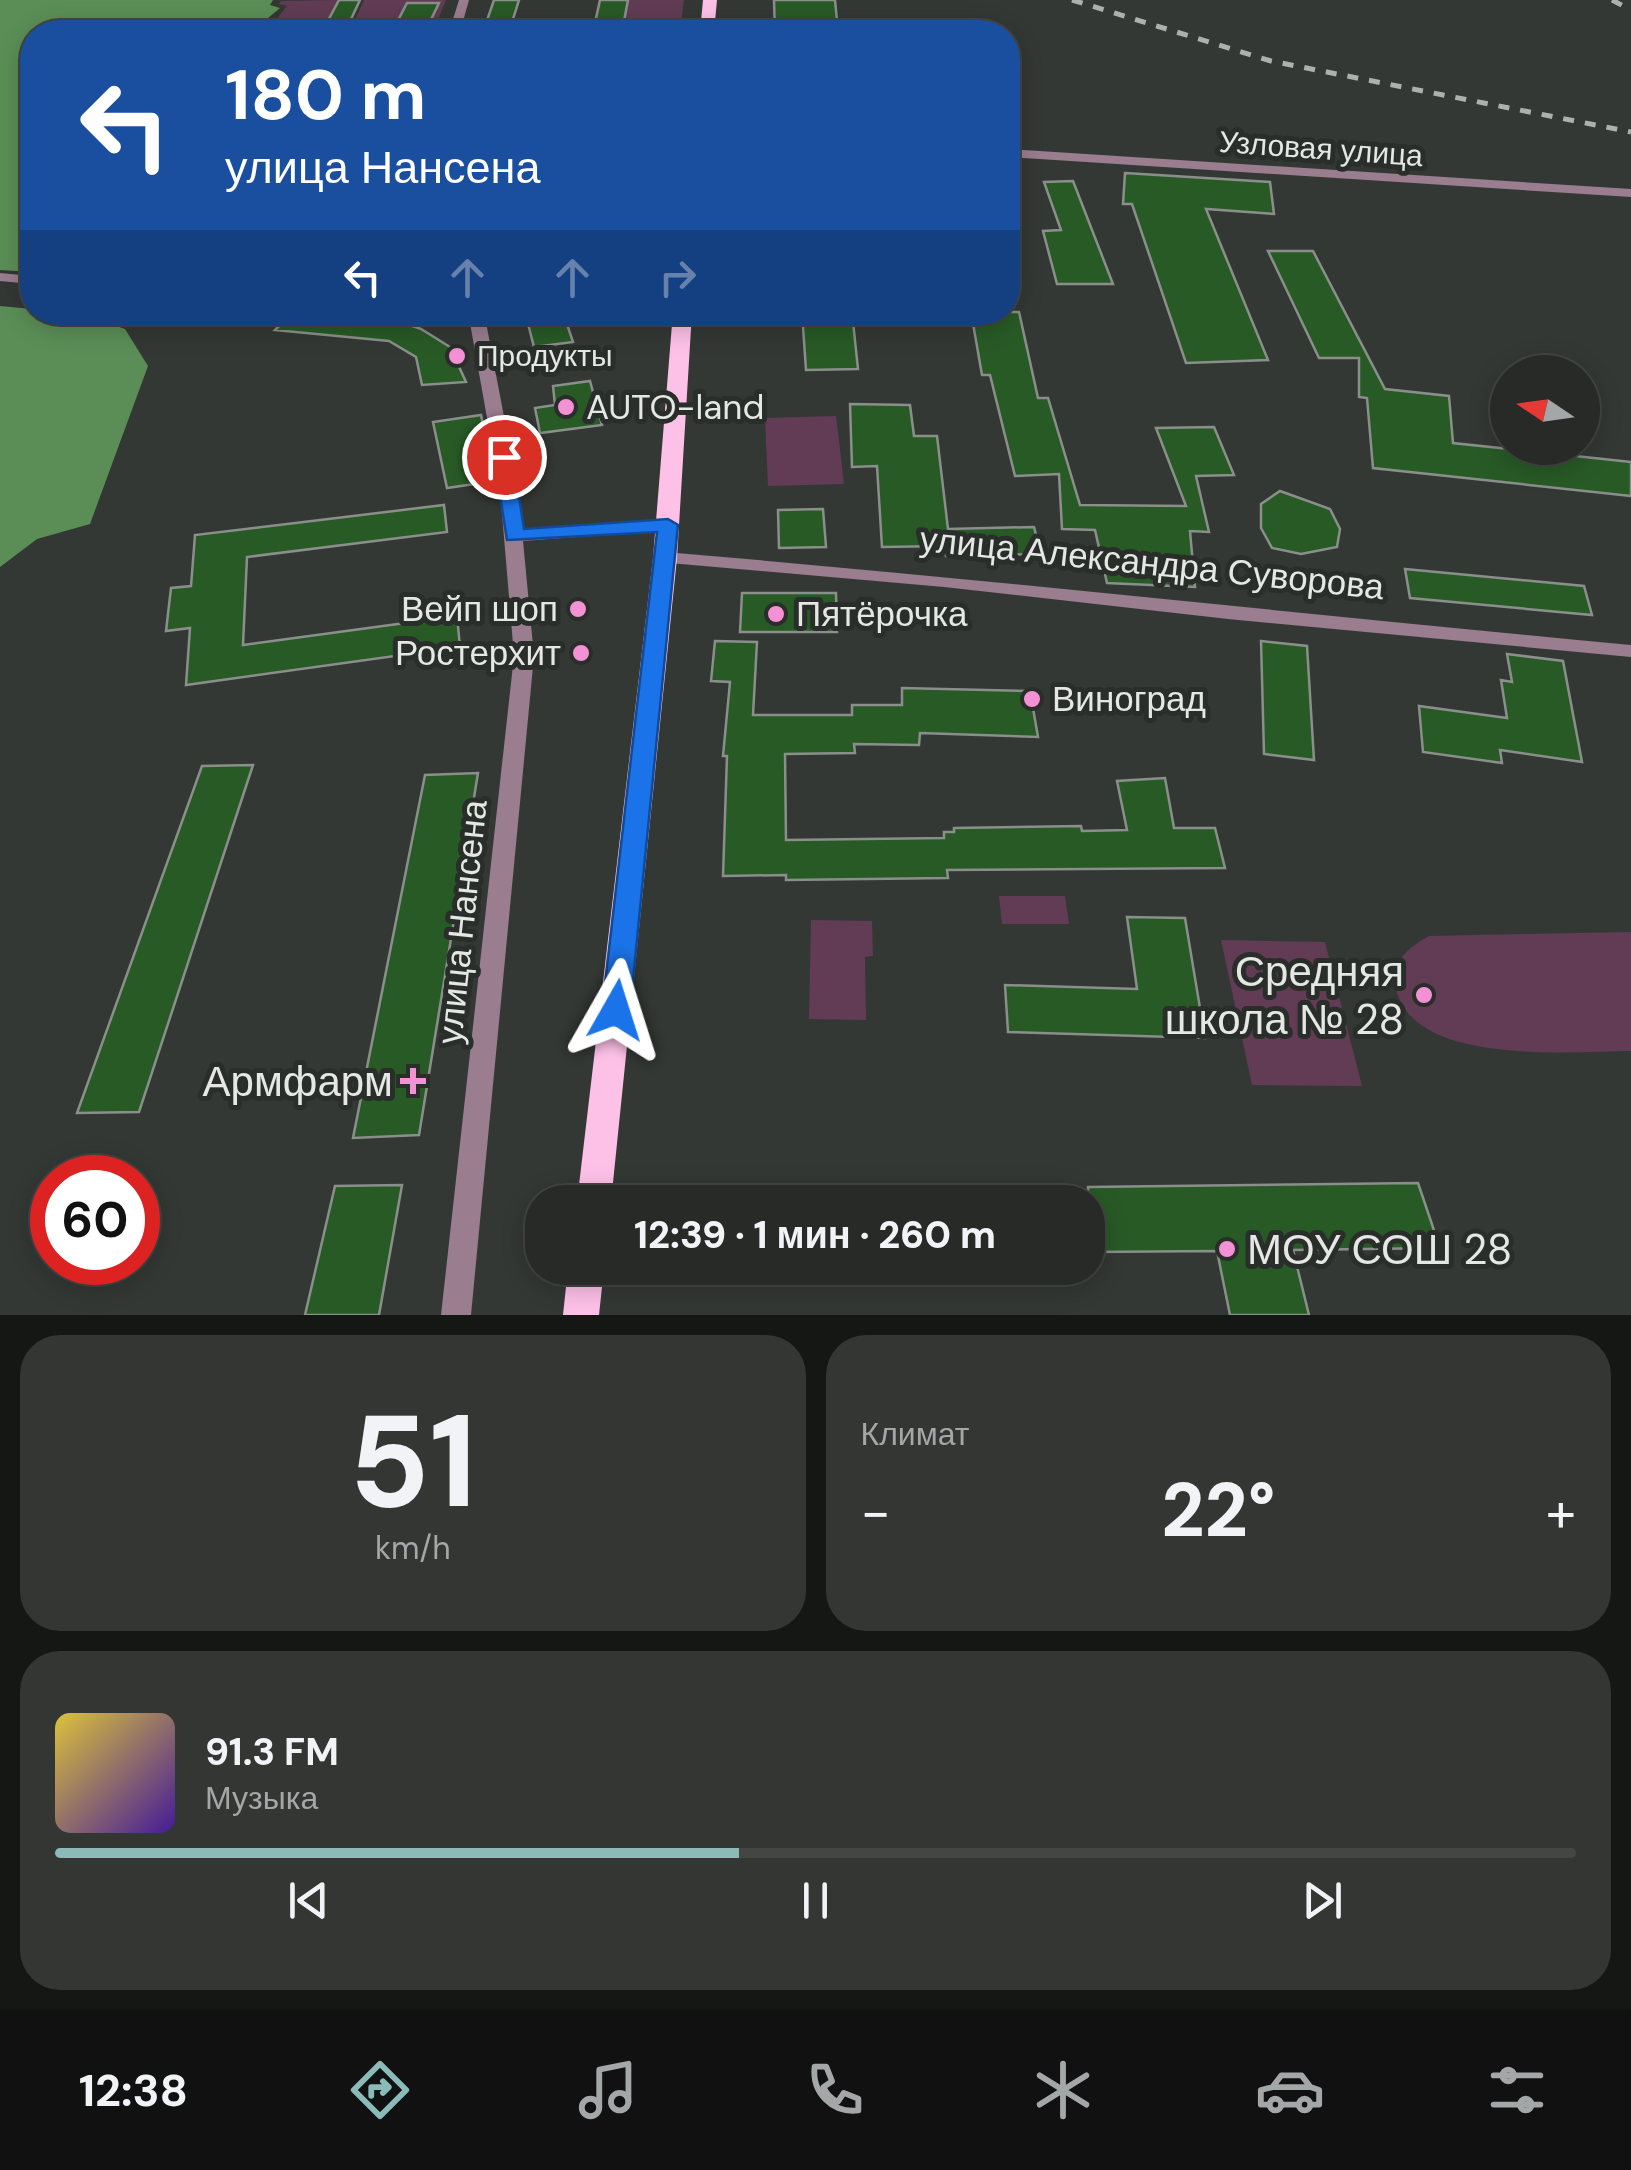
<!DOCTYPE html>
<html lang="ru">
<head>
<meta charset="utf-8">
<style>
	:root { --surface:#272a27; --page:#333633; --text:#f1f3f6; --muted:#a4a7a7; --line:#434644; --accent:#8bbbb9 }
	body { margin:0; font-family:"DM Sans",sans-serif; background:var(--page); color:var(--text); height:100vh; display:flex; flex-direction:column; font-size:38px; white-space:nowrap }
	* { box-sizing:border-box; margin:0 }
	p { font-size:32px; color:var(--muted) }
	.icon { flex:none; width:55px; height:55px; fill:none; stroke:currentColor; stroke-width:2; stroke-linecap:round; stroke-linejoin:round }
	.map { position:relative; height:1315px; overflow:hidden }
	.details { display:flex; flex-direction:column; gap:20px; padding:20px; background:#151715; flex:1 }
	.details>* { flex:none }
	.hud { position:absolute; left:20px; top:20px; width:1000px; height:305px; border-radius:40px; box-shadow:0 5px 25px #0003,0 0 0 2px var(--line); background:#1a4fa0; color:#fff; overflow:hidden }
	.needle { width:65px; rotate:283deg }
	.fabs { position:absolute; left:1490px; top:355px; display:grid; gap:20px }
	.fabs a { display:grid; place-items:center; width:110px; height:110px; border-radius:50%; background:var(--surface); box-shadow:0 5px 25px #0003,0 0 0 2px var(--line); font-size:50px }
	.speed { position:absolute; left:30px; top:1155px; display:flex; gap:20px; font-size:50px; font-weight:700; text-align:center }
	.speed>* { display:grid; place-content:center; width:130px; height:130px; border-radius:50%; background:var(--surface); box-shadow:0 5px 25px #0003,0 0 0 2px var(--line); line-height:1 }
	.speed .limit { border:15px solid #d22; background:#fff; color:#111 }
	.pin { position:absolute; display:grid; place-items:center; width:85px; height:85px; color:#fff; margin:-42px; border:5px solid #fff; border-radius:50%; box-shadow:0 2px 10px #0007 }
	.me { position:absolute; width:110px; margin:-55px; rotate:6deg; stroke-linejoin:round; filter:drop-shadow(0 0 8px #0008) }
	.turn { display:flex; align-items:center; gap:35px; height:210px; padding:0 40px; font-size:45px }
	.turn .icon { width:130px; height:130px; stroke-width:2.5 }
	.turn b { display:block; font-size:70px; line-height:85px }
	.lanes { display:flex; align-items:center; height:95px; padding:0 40px; background:#0003; justify-content:center; gap:50px; direction:ltr }
	.lanes .off { opacity:.35 }
	.big { font-size:75px; font-weight:800; line-height:1.1 }
	.details .widget { flex:1; display:flex; flex-direction:column; justify-content:center; gap:15px; min-width:0; padding:0 35px; border-radius:40px; background:var(--page) }
	.details .dial { align-items:center; gap:0 }
	.dial b { font-size:130px; line-height:1 }
	.song { display:flex; align-items:center; gap:30px }
	.cover { width:120px; height:120px; border-radius:15px; background:linear-gradient(135deg,hsl(50 70% 55%),hsl(260 70% 35%)) }
	.played { height:10px; border-radius:5px; background:linear-gradient(90deg,var(--accent) 45%,var(--line) 45%) }
	.keys { display:flex; justify-content:space-around; direction:ltr }
	.heat { display:flex; justify-content:space-between; align-items:center; font-size:55px; direction:ltr }
	.details .tiles { flex:1; display:grid; gap:20px; grid-template-columns:1fr 1fr }
	.widget:last-child { grid-column:span 2 }
	.trip { position:absolute; left:525px; top:1185px; width:580px; height:100px; border-radius:40px; background:var(--surface); box-shadow:0 5px 25px #0003,0 0 0 2px var(--line); font-weight:800; line-height:100px; text-align:center }
	.menu { display:flex; height:160px; justify-content:space-around; align-items:center; background:#101110; color:var(--muted) }
	.menu .icon { width:70px; height:70px }
	.menu .selected { color:var(--accent) }
	.menu b { font-size:45px; color:var(--text) }
	.map>svg:first-child { display:block }
</style>
</head>
<body>
<div class="map">
<svg width="1631" height="1315" viewBox="0 0 1631 1315">
	<rect width="100%" height="100%" fill="#343834"/>
	<path fill="#613c54" d="M339,0L322,32H255L276,20L287,6L279,4L281,1Z
		M364,0H446L433,32H350Z
		M629,0H684L680,32H622Z
		M836,416L844,484L768,486L765,418Z
		M999,896H1065L1069,924H1002Z
		M811,920L872,921L873,956L865,957L866,1020L809,1019Z
		M1631,932V1051C1572,1051 1406,1068 1395,983C1392,960 1411,946 1429,936Z
		M1221,940L1325,942L1362,1086L1252,1085Z"/>
	<path fill="#5b8e57" d="M0,0H273L270,5L280,8L262,23L228,28L243,32H32V272L0,270Z
		M0,306L32,309V312L84,315L125,329L148,366L90,524L37,539L0,567Z"/>
	<path fill="#285a26" stroke="#8b8f8b" stroke-width="2.5" d="M339,0H360L345,32H322Z
		M494,0H519L509,32H483Z
		M600,0H628L622,32H593Z
		M774,0H835L838,32H775Z
		M407,3H439L425,32H392Z
		M1125,173L1270,182L1274,214L1206,209L1268,360L1186,363L1132,204H1123Z
		M1073,181L1113,284H1057L1043,231L1061,230L1044,182Z
		M1268,251H1313L1385,389L1449,396L1453,443L1631,462V496L1373,468L1367,398L1359,397V358H1319Z
		M293,312L404,323L421,329L450,347L466,382L422,385L416,357L389,341L275,330Z
		M525,312H563L573,342L534,347Z
		M802,312H852L858,369L806,370Z
		M971,312H1019L1038,398H1048L1080,505L1186,506L1156,428L1214,427L1234,475L1196,476L1209,532L1190,531L1195,587L1107,583L1095,530L1062,529L1059,474L1015,476L990,375H982Z
		M590,381L602,425L540,433L535,408L555,405L553,386Z
		M850,404L910,405L914,436H937L948,529L1034,527L1041,554L946,556L944,546L882,547L877,466L852,467Z
		M481,415L495,481L447,488L433,422Z
		M1280,491L1330,509L1340,529L1337,547L1301,554L1272,548L1261,528V504Z
		M444,505L447,532L247,557L243,645L457,616L460,647L186,685L190,628L166,631L171,588L191,586L195,535Z
		M823,509L826,547L779,548L778,510Z
		M1405,569L1584,586L1592,615L1410,598Z
		M742,593H836L837,632H740Z
		M715,641L757,642L753,715H852V705H902V688L1030,691L1038,737L920,733L919,745L854,744L855,753L785,754L786,840L944,838V832H954V828L1081,826L1082,831L1127,830L1117,781L1165,778L1174,828H1215L1225,868L947,870L948,878L786,880V875L723,876L727,756H723L730,682L711,681Z
		M1261,641L1307,646L1314,760L1264,754Z
		M1507,654L1563,661L1582,762L1500,750L1502,763L1423,752L1419,706L1507,718L1501,680L1512,682Z
		M253,765L139,1112L77,1113L202,766Z
		M478,773L419,1135L353,1138L425,775Z
		M1127,917L1185,918L1205,1038L1008,1032L1005,985L1137,989Z
		M1418,1183L1440,1248L1293,1250L1309,1315H1230L1217,1251L1088,1252V1187Z
		M402,1185L379,1315H305L335,1186Z"/>
	<g fill="none" stroke-linecap="round" stroke-linejoin="round">
		<path fill="#9a7d8f" fill-rule="evenodd" d="M459,0H469L460,32H449Z
			M1008,149L1631,189V197L1008,157Z
			M0,273L32,276V284L0,281Z
			M468,312H484L518,490L522,530L668,520L677,525L668,530L523,541L534,656L471,1315H441L514,656L500,490Z
			M665,552C987,579 1309,615 1631,645V657L1228,619L944,587L658,562L656,558L658,554Z"/>
		<path fill="#fdc1e7" fill-rule="evenodd" d="M703,0H717L714,32H700Z
			M673,312H692L677,558L611,1202H577L653,558Z
			M568,1268H604L599,1315H563Z"/>
		<path stroke="#adb0ad" stroke-width="5" stroke-dasharray="11 11" stroke-linecap="butt" d="M1072,0L1271,61L1631,132
			M1612,0L1631,10"/>
	</g>
	<path fill="#1a73e8" stroke="#114b97" stroke-width="2.5" d="M504,451L513,457L524,529L668,519L678,525L630,1010L626,1018L616,1021L606,1018L602,1010L657,532L507,540L494,457Z"/>
	<g fill="#f491d4" stroke="#2a2e2a" stroke-width="4">
		<circle cx="457" cy="356" r="10"/>
		<circle cx="566" cy="407" r="10"/>
		<circle cx="578" cy="609" r="10"/>
		<circle cx="776" cy="614" r="10"/>
		<circle cx="581" cy="653" r="10"/>
		<circle cx="1032" cy="699" r="10"/>
		<circle cx="1424" cy="995" r="10"/>
		<path d="M408 1066h10v10h10v10h-10v10h-10v-10h-10v-10h10z"/>
		<circle cx="1227" cy="1249" r="10"/>
	</g>
	<g text-anchor="middle" stroke-width="10" stroke-linejoin="round" paint-order="stroke">
		<g font-size="30" fill="#e4e7e4" stroke="#2a2e2a">
			<text transform="translate(1321 149) rotate(4)" y="10">Узловая улица</text>
		</g>
		<g font-size="30" fill="#e4e7e4" stroke="#2a2e2a" text-anchor="start">
			<text x="477" y="366">Продукты</text>
		</g>
		<g font-size="35" fill="#e4e7e4" stroke="#2a2e2a" text-anchor="start">
			<text x="586" y="419">AUTO-land</text>
			<text x="558" y="621" text-anchor="end">Вейп шоп</text>
			<text x="796" y="626">Пятёрочка</text>
			<text x="561" y="665" text-anchor="end">Ростерхит</text>
			<text x="1052" y="711">Виноград</text>
		</g>
		<g font-size="35" fill="#e4e7e4" stroke="#2a2e2a">
			<text transform="translate(1152 563) rotate(6)" y="12">улица Александра Суворова</text>
			<text transform="translate(462 922) rotate(-84)" y="12">улица Нансена</text>
		</g>
		<g font-size="42" fill="#e4e7e4" stroke="#2a2e2a" text-anchor="end">
			<text x="1404" y="986">Средняя<tspan x="1404" dy="48">школа № 28</tspan></text>
			<text x="393" y="1096">Армфарм</text>
			<text x="1247" y="1264" text-anchor="start">МОУ СОШ 28</text>
		</g>
	</g>
</svg>
<div class="fabs">
<a><svg class="needle" viewBox="-14 -14 28 28"><path d="M0-13l5 13h-10z" fill="#e53935"/><path d="M0 13l5-13h-10z" fill="#a4a7a7"/></svg></a>
</div>
<div class="speed"><div class="limit">60</div></div>
<div class="pin" style="left:504px;top:457px;background:#d93025"><svg class="icon" aria-label="arrive" viewBox="0 0 24 24"><path d="M6 21V4h12l-3 4 3 4H6"/></svg></div>
<svg class="me" style="left:616px;top:1010px" viewBox="-20 -20 40 40"><path d="M0-17L14 15 0 8-14 15z" fill="#1a73e8" stroke="#fff" stroke-width="4"/></svg>
<div class="trip">12:39 · 1 мин · 260 m</div>
<div class="hud">
<div class="turn"><svg class="icon" aria-label="left" viewBox="0 0 24 24"><path d="M17 20v-9H6M10 6l-5 5 5 5"/></svg><div><b>180 m</b>улица Нансена</div></div>
<div class="lanes"><svg class="icon" aria-label="left" viewBox="0 0 24 24"><path d="M17 20v-9H6M10 6l-5 5 5 5"/></svg><svg class="icon off" aria-label="ahead" viewBox="0 0 24 24"><path d="M12 20V5M6 11l6-6 6 6"/></svg><svg class="icon off" aria-label="ahead" viewBox="0 0 24 24"><path d="M12 20V5M6 11l6-6 6 6"/></svg><svg class="icon off" aria-label="right" viewBox="0 0 24 24"><path d="M7 20v-9h11M14 6l5 5-5 5"/></svg></div>
</div>
</div>
<section class="details">
<div class="tiles">
<div class="widget dial"><b>51</b><p>km/h</p></div>
<div class="widget"><p>Климат</p>
<div class="heat"><a>−</a><b class="big">22°</b><a>+</a></div>
</div>
<div class="widget">
<div class="song"><i class="cover"></i><div><b>91.3 FM</b><p>Музыка</p></div></div>
<div class="played"></div>
<div class="keys"><svg class="icon" aria-label="previous" viewBox="0 0 24 24"><path d="M18 5L8 12l10 7zM5 5v14"/></svg><svg class="icon" aria-label="pause" viewBox="0 0 24 24"><path d="M8 5v14M16 5v14"/></svg><svg class="icon" aria-label="next" viewBox="0 0 24 24"><path d="M6 5l10 7-10 7zM19 5v14"/></svg></div>
</div>
</div>
</section>
<nav class="menu">
<b>12:38</b>
<svg class="icon selected" aria-label="directions" viewBox="0 0 24 24"><path d="M12 3l9 9-9 9-9-9zM9 14v-3h6M13 9l2 2-2 2"/></svg>
<svg class="icon" aria-label="music" viewBox="0 0 24 24"><path d="M9 18V5l10-2v13"/><circle cx="6" cy="18" r="3"/><circle cx="16" cy="16" r="3"/></svg>
<svg class="icon" aria-label="phone" viewBox="0 0 24 24"><path d="M5 4h4l2 5-3 2q2 4 5 5l2-3 5 2v4C11 20 4 13 5 4z"/></svg>
<svg class="icon" aria-label="climate" viewBox="0 0 24 24"><path d="M12 3v18M4 7l16 10M4 17L20 7"/></svg>
<svg class="icon" aria-label="car" viewBox="0 0 24 24"><path d="M5 17H2v-5l4-1 3-4h7l3 4 3 1v5h-3M9 17h6M6 11h13"/><circle cx="7" cy="17" r="2"/><circle cx="17" cy="17" r="2"/></svg>
<svg class="icon" aria-label="filters" viewBox="0 0 24 24"><path d="M4 7h16M4 17h16"/><circle cx="9" cy="7" r="2"/><circle cx="15" cy="17" r="2"/></svg>
</nav>
</body>
</html>
